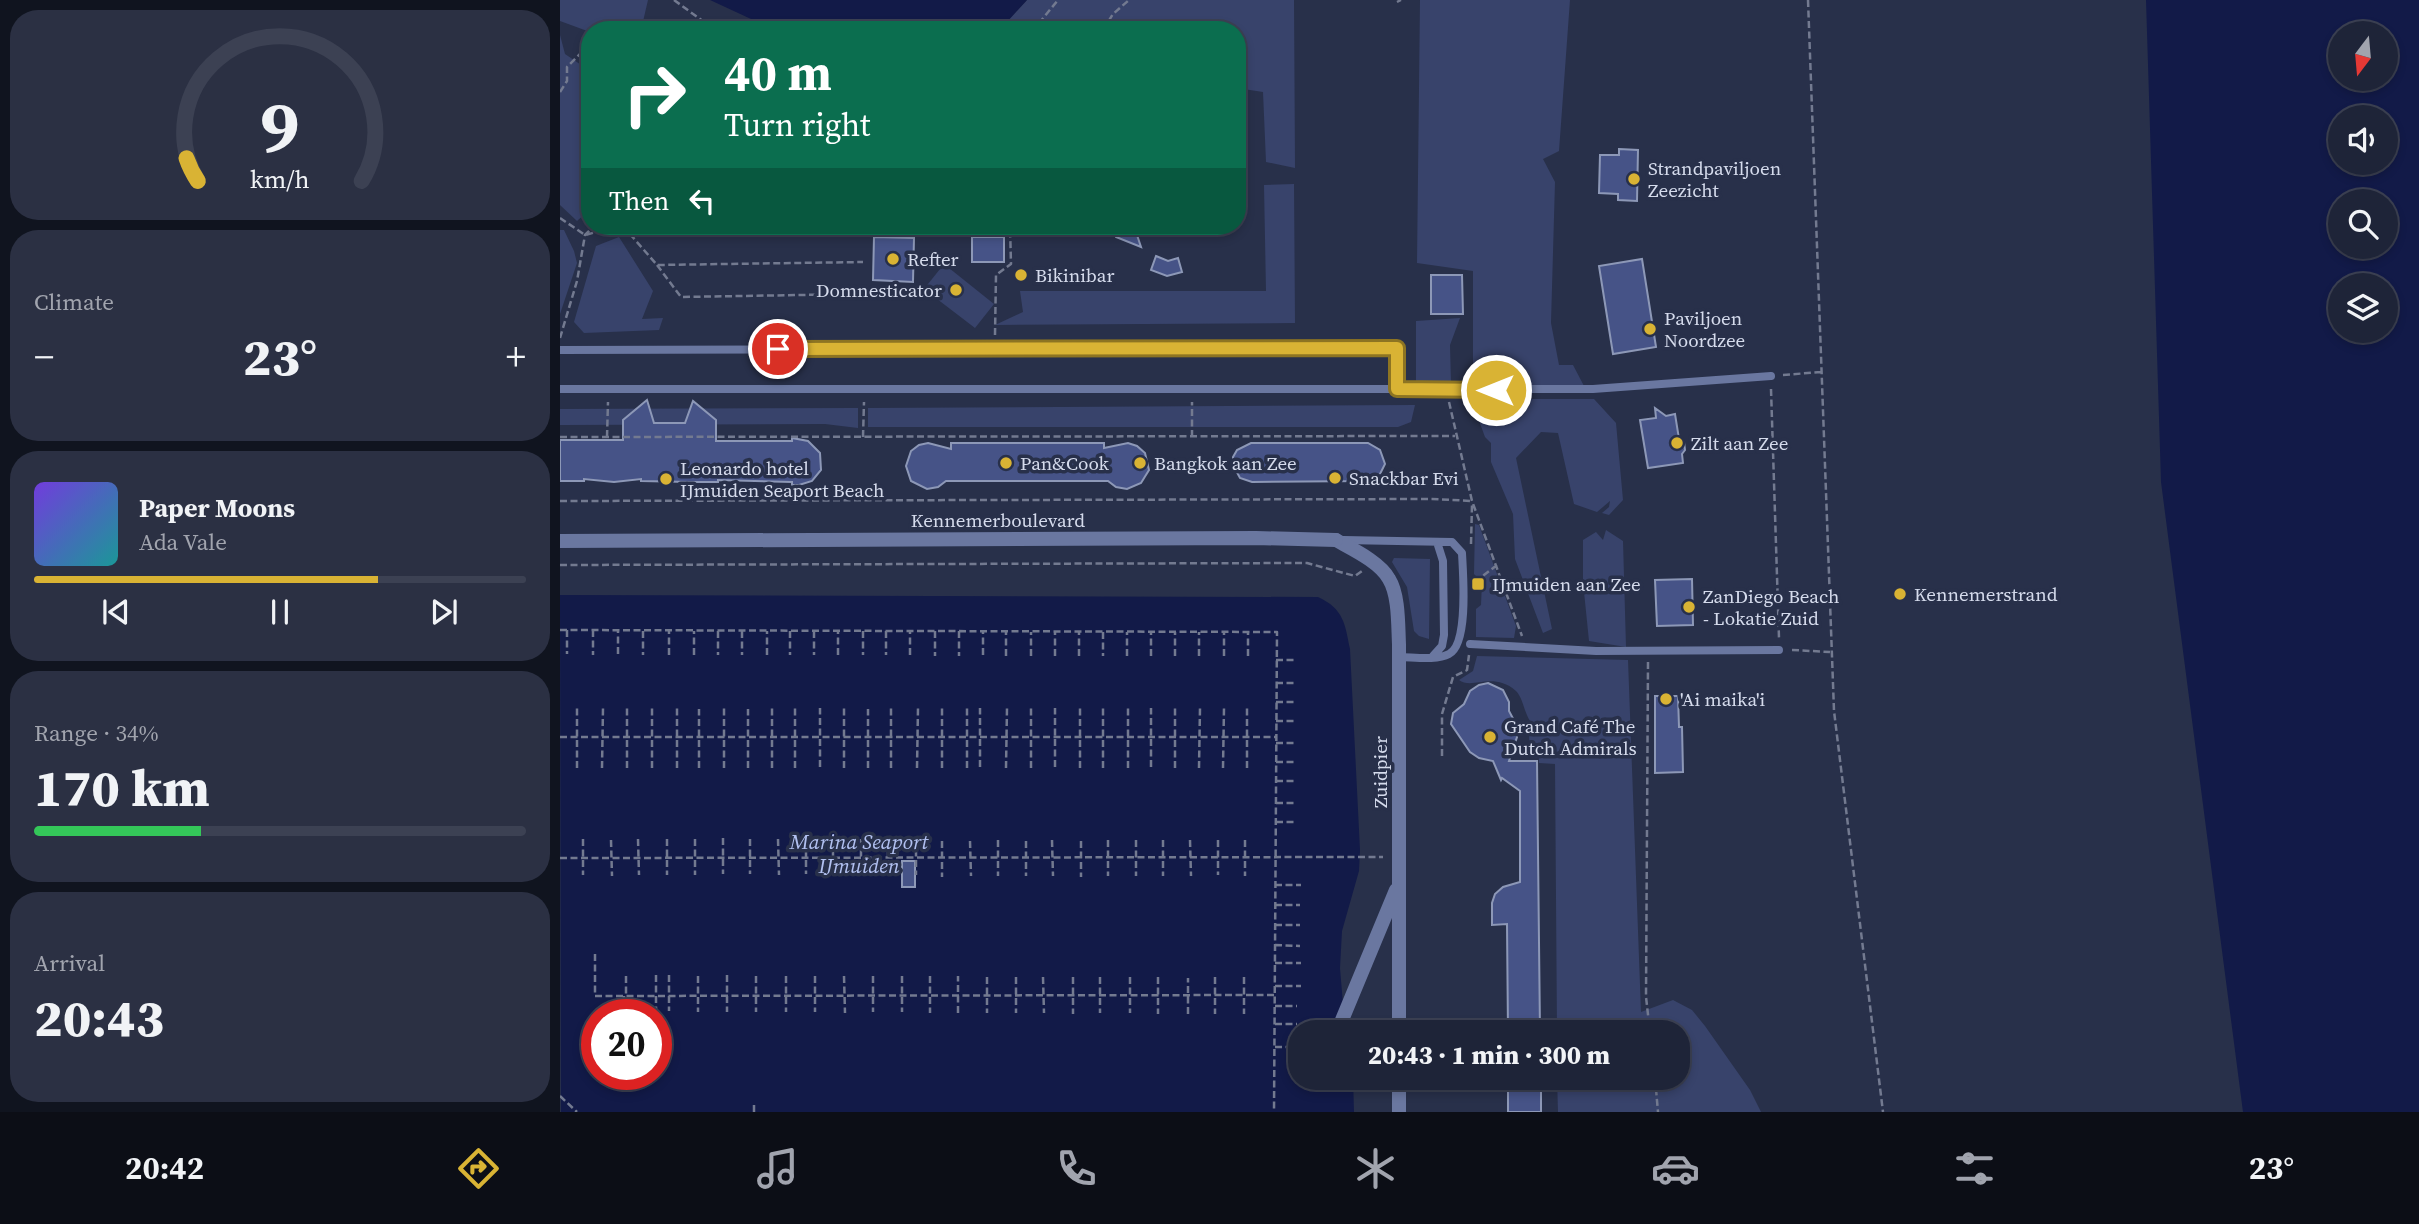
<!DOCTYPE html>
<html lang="en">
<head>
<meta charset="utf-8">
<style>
	:root { --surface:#1e2438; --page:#2b3043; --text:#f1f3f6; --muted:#a1a4ae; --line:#3c4153; --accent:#d9b334 }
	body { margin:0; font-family:"Source Serif 4",serif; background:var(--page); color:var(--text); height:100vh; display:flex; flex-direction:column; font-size:26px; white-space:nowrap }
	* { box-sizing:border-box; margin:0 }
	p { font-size:23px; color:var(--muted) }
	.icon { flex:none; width:38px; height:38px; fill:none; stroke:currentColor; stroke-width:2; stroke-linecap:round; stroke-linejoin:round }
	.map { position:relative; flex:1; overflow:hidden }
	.details { display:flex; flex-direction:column; gap:10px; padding:10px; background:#10141f; width:560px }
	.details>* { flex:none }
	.guide { position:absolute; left:21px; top:21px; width:665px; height:214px; border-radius:28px; box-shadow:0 4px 10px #0003,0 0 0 2px var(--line); background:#0b6e4f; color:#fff; overflow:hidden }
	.needle { width:46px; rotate:196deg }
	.fabs { position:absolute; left:1768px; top:21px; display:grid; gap:14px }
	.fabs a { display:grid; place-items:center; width:70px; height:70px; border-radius:50%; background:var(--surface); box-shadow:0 4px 10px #0003,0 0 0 2px var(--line); font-size:35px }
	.speed { position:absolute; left:21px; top:999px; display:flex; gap:14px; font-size:35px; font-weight:700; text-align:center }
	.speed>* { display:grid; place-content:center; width:91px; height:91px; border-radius:50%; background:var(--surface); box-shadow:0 4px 10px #0003,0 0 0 2px var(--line); line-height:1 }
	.speed .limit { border:10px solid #d22; background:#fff; color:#111 }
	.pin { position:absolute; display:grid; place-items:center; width:60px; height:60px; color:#fff; margin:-30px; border:4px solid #fff; border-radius:50%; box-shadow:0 2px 7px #0007 }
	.me { position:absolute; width:77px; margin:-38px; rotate:270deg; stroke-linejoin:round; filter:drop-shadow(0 0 5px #0008) }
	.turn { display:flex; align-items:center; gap:24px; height:147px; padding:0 28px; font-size:32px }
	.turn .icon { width:91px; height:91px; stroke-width:2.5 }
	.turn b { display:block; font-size:49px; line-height:60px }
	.then { display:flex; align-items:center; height:66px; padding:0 28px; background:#0003; gap:14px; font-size:26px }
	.big { font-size:52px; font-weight:800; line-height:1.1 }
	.details .card { flex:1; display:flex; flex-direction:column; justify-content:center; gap:10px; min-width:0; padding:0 24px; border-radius:28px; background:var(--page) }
	.details .dial { align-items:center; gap:0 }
	.dial svg { height:182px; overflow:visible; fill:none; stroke:var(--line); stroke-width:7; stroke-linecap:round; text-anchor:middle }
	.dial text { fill:var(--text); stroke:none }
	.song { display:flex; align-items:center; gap:21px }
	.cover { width:84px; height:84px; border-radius:10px; background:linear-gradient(135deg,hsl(260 70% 55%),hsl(180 70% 35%)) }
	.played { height:7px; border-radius:4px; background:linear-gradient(90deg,var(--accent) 70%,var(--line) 70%) }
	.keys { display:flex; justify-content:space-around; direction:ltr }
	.heat { display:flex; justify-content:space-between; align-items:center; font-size:38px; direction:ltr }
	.charge { height:10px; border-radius:5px; background:linear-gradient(90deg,#34c759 34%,var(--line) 0) }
	.trip { position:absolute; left:728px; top:1020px; width:402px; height:70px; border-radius:28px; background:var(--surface); box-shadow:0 4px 10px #0003,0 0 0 2px var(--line); font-weight:800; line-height:70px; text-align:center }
	.tabs { display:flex; height:112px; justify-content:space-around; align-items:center; background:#0c0e16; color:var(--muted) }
	.tabs .icon { width:49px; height:49px }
	.tabs .active { color:var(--accent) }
	.tabs b { font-size:32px; color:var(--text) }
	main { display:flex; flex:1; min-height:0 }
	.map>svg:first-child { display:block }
</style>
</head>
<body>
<main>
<section class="details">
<div class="card dial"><svg viewBox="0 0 100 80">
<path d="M14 69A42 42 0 1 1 86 69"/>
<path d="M14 69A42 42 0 0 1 9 59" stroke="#d9b334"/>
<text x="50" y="56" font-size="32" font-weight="700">9</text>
<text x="50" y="72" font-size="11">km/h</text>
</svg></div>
<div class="card"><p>Climate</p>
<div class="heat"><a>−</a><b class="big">23°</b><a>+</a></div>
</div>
<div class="card">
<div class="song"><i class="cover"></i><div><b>Paper Moons</b><p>Ada Vale</p></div></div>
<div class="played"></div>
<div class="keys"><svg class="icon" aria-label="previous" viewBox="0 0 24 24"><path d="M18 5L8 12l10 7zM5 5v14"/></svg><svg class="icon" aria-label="pause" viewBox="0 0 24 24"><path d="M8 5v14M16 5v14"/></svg><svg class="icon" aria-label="next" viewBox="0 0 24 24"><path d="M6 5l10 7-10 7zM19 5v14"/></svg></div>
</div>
<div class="card"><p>Range · 34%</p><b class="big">170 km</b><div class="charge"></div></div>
<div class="card"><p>Arrival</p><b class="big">20:43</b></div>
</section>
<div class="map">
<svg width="1859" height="1112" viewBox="0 0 1859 1112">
	<rect width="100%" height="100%" fill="#28304a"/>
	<path fill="#38436b" d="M0,0H88L81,30H30V32L0,21Z
		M467,0H734L735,168L706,162L703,92L677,88V30H412L445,24Z
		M860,0H1010L999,151L983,159L995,182L991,323L999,365H1013L1024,386L913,384V271L857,263Z
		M0,35L5,54L30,71V209L17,221L0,205Z
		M734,184L735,323L435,325L463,312L460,291H706L704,185Z
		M0,230H4L14,251L17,263L0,314Z
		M59,237L93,291L82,319L103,318L99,330L24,333L14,322L36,246Z
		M384,264L434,304L415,328L364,289Z
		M900,318L890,345L891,384L856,382V321Z
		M911,399H1034L1056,423L1063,500L1049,515L1042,513L1049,507L1050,501L1037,512L1014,504L998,433L981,432L956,458L992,629L983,633L955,559L953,514L931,462V443L925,437Z
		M855,405L851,422L838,427H308V408Z
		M298,408V428L265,424L0,425V409Z
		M915,524L919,525L956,626L954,638L916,637V609L921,605L922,582L914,574Z
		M1046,530L1063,541L1066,647L1029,641L1023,582V540L1036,532L1043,540Z
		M834,558L870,559L869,639L859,636L854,631L847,587L832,562Z
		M917,656L1068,660L1081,1012L1113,1000L1132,1010L1145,1026L1190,1090L1201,1112H998L997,1078H1118V1032H997L995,764L979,763V758L967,757C972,745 967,734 970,721C964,712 963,698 956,691C933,671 912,690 899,680L913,671Z"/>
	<path fill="#121a48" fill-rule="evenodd" d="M150,0H467L445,24L412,30H215Z
		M1586,0H1859V1112H1683L1601,482ZM1780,33H1825V79H1780ZM1780,117H1825V163H1780ZM1780,201H1825V247H1780ZM1780,285H1825V331H1780Z
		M0,595L758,597C784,609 785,624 790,649L800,850L799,871L782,931L780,968L783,1004L793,1027V1032H740V1078H793L794,1112H1ZM37,1015H96V1074H37Z"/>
	<path fill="#465387" stroke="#8d98b7" stroke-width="2" d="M1059,149L1078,150L1077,201L1058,200V194L1039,193L1040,155H1059Z
		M552,226H574L581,247L556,237Z
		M314,237L354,238L353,282L313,280Z
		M412,237H444V262H412Z
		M596,256L608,261L618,258L622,272L607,276L591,270Z
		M1082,259L1096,347L1053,354L1039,266Z
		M871,275H902L903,314H871Z
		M87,400L94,423H125L133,401L156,420V441H232V438L248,441L260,453L261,470L252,481L239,485H232V482L158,480V482H130L81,481V479L54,482L24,479V481H0V440H63V420Z
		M1095,408L1106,416L1115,414L1119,439L1124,442L1125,450L1122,454L1123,463L1088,468L1080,420L1096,418Z
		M368,443L391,449V443H544V448L568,443L577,446L585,453L589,470L581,483L567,489L556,487L548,481H386L378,487L367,489L351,481L346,466L351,451L359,445Z
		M691,443H808L820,450L825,464L819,476L809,481L692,482L680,478L673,465V457L677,450Z
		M1132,579L1133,625L1097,626L1095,580Z
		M928,683L943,690L949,702V711L957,726V737L949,761H977L980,1032H948L947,924L932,925V903L935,894L943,887L960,882V791L942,778L941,780L933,761L919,758L910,752L891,724L893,713L904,704L910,691L919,685Z
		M1095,696H1118L1119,727H1122L1123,772L1095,773Z
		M342,861H355V887H342Z
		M948,1078H979V1083H981V1112H948Z"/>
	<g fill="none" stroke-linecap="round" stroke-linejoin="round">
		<path stroke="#737a90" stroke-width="2.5" stroke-dasharray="7 3.5" stroke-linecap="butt" d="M114,0L155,30
			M1248,0L1274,711L1323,1112
			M837,2L841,0
			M471,30L475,28L498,0
			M543,30L553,14L569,0
			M0,92L7,81V67L23,51
			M0,218L25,235L59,226
			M63,226L97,265L303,262
			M97,265L121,297L300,294
			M435,335L436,275L451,264L450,226
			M0,338L17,281L25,235L34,226
			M1223,375L1261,372
			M1211,389L1219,638
			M889,402L912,501L962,636
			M0,437L895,436
			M47,437L48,402
			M303,437L304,402
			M632,437V402
			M0,501L872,499L912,501
			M911,544L912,505
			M0,565L747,563L795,576L802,571
			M915,582L937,565
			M0,630L717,632L714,1112
			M7,630V654
			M33,630V655
			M83,631V655
			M158,631V655
			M182,631V655
			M230,631V655
			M254,631V655
			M303,631V655
			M326,631V655
			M375,631V656
			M399,631V656
			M543,632V656
			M1232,650L1270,652
			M58,654V630
			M109,655V631
			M134,655V631
			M207,655V631
			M278,655V631
			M350,655V631
			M423,655V631
			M446,656V631
			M471,656V632
			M495,656V632
			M519,656V632
			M567,656V632
			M591,656V632
			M615,656V632
			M639,656V632
			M664,656V632
			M688,656V632
			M716,660H737
			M1088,662L1086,997L1090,1032
			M716,683H736
			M716,702H737
			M716,721H737
			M0,737H716
			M716,743H737
			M882,756V714L893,677L907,670L909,655
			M716,762H736
			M260,767V708
			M420,767V708
			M495,767V708
			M591,767V708
			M17,768V708
			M42,768L43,708
			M67,768V708
			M92,768V708
			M117,768V708
			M139,768V709
			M164,768V708
			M188,768V709
			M212,768V708
			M235,768V708
			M284,768V708
			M308,768V709
			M331,768V708
			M357,768L358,708
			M382,768V708
			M407,768V708
			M446,768L447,708
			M471,768V708
			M520,768V708
			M543,768V708
			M568,768V708
			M615,768V708
			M639,768L640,708
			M663,768L664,708
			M687,768V708
			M716,781H737
			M716,803H736
			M716,822H737
			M163,838V874
			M23,839V875
			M78,839L79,875
			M107,839V875
			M135,839V875
			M190,839V874
			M218,839L219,875
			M246,839V874
			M273,839V875
			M301,839V875
			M328,839V875
			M356,839V875
			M51,840L52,876
			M438,840V876
			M492,840L493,876
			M548,840V876
			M576,840V876
			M603,840V876
			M630,840L631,876
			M658,840V875
			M685,840V876
			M382,841V877
			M410,841L411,876
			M466,841V876
			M521,841V877
			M0,858L823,857
			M715,885H741
			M715,905H740
			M715,925H740
			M715,945L740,946
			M35,954V996L715,995
			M715,963H741
			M96,975V1012
			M109,975V1011
			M167,975V1012
			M66,976V996
			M138,976V1012
			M196,976V1012
			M226,976V1012
			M255,976V1012
			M284,976L285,1013
			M313,976V1012
			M342,976V1012
			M370,976V1013
			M427,977V1013
			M456,977V1013
			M483,977L484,1013
			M513,977V1014
			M540,977V1013
			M570,977V1013
			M598,977V1014
			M655,977V1014
			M684,977V1014
			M715,986H741
			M64,996V1015
			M715,1006H737
			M398,1013V976
			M628,1014V978
			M715,1024H737
			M715,1047H737
			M1095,1078L1098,1112
			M0,1096L17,1112
			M194,1105V1112"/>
		<path stroke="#6a77a0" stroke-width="8" d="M0,350L837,348V389
			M0,389H1033L1211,376
			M783,540L892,542L902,553C903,574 909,644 889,654C876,661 853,657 839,657
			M910,644L1036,651L1219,650
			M873,656L882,646L884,635L883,561L877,542"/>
		<path stroke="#6a77a0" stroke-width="14" d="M776,540C792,549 820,562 829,579C839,595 838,625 839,644V1032
			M782,1020L836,890
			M839,1078V1112"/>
		<path stroke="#6a77a0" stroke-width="14" d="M0,541L696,538L776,540"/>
	</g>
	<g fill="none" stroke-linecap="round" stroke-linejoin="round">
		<g stroke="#8d7422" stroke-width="18">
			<path id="route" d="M218,349L837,348V389L936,390"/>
		</g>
		<use href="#route" stroke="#d9b334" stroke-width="12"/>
	</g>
	<g fill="#d9b334" stroke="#28304a" stroke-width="2.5">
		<circle cx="1074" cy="179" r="7"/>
		<circle cx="333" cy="259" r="7"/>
		<circle cx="461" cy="275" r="7"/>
		<circle cx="396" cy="290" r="7"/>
		<circle cx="1090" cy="329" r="7"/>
		<circle cx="1117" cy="443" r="7"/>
		<circle cx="446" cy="463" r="7"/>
		<circle cx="580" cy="463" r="7"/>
		<circle cx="775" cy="478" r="7"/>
		<circle cx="106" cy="479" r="7"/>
		<rect x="911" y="577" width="14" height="14" rx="3.5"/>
		<circle cx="1340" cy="594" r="7"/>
		<circle cx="1129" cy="607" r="7"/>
		<circle cx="1106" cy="699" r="7"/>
		<circle cx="930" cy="737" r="7"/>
	</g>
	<g text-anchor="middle" stroke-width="7" stroke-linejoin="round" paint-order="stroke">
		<g font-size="19" fill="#d5dbec" stroke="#28304a" text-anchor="start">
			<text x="1088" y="175">Strandpaviljoen<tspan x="1088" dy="22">Zeezicht</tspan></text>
			<text x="347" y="266">Refter</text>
			<text x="475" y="282">Bikinibar</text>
			<text x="382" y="297" text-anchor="end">Domnesticator</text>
			<text x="1104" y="325">Paviljoen<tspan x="1104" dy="22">Noordzee</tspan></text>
			<text x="1131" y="450">Zilt aan Zee</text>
			<text x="460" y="470">Pan&amp;Cook</text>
			<text x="594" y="470">Bangkok aan Zee</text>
			<text x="120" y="475">Leonardo hotel<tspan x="120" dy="22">IJmuiden Seaport Beach</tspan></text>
			<text x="789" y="485">Snackbar Evi</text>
			<text x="932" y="591">IJmuiden aan Zee</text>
			<text x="1354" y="601">Kennemerstrand</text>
			<text x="1143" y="603">ZanDiego Beach<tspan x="1143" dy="22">- Lokatie Zuid</tspan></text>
			<text x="1120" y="706">'Ai maika'i</text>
			<text x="944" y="733">Grand Café The<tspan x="944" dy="22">Dutch Admirals</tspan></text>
		</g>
		<g font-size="19" fill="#d5dbec" stroke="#28304a">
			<text x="438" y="527">Kennemerboulevard</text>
			<text transform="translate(820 772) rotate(-90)" y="7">Zuidpier</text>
		</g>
		<g font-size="21" font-style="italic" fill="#b2c1f1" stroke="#28304a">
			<text x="299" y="849">Marina Seaport<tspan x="299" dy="24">IJmuiden</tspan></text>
		</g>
	</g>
</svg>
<div class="fabs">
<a><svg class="needle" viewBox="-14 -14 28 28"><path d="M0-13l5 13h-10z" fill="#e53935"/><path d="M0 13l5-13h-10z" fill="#a1a4ae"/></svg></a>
<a><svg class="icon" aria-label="sound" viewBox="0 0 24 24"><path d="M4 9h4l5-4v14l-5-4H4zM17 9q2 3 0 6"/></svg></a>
<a><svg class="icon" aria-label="search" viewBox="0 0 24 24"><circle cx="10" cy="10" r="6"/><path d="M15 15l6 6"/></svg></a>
<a><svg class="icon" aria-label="layers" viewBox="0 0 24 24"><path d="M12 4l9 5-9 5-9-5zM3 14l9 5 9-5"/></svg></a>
</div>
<div class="speed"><div class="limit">20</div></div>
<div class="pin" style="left:218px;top:349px;background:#d93025"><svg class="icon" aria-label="arrive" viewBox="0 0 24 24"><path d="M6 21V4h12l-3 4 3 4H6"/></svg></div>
<svg class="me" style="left:936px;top:390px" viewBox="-20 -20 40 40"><circle r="17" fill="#d9b334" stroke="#fff" stroke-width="3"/><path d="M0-11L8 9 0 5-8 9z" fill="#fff"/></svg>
<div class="trip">20:43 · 1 min · 300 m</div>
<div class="guide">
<div class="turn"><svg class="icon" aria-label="right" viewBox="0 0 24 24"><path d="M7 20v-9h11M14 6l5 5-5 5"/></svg><div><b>40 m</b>Turn right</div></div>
<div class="then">Then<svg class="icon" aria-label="left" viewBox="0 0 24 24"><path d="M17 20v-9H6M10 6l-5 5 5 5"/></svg></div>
</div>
</div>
</main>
<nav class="tabs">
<b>20:42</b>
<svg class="icon active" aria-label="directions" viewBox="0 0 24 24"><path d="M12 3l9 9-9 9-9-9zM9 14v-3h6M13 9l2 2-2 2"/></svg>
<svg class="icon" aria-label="music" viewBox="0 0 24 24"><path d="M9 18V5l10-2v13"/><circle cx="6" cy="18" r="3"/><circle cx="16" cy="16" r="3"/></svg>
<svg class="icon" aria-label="phone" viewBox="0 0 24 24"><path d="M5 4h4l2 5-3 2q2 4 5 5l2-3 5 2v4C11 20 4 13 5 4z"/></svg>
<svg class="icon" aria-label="climate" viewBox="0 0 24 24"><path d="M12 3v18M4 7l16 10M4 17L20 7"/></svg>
<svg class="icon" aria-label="car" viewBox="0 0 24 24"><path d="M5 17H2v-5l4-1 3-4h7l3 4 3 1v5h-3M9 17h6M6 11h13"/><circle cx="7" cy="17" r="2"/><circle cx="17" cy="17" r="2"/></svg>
<svg class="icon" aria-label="filters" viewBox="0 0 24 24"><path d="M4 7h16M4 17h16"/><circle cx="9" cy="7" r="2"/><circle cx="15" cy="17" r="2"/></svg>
<b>23°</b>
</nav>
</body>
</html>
